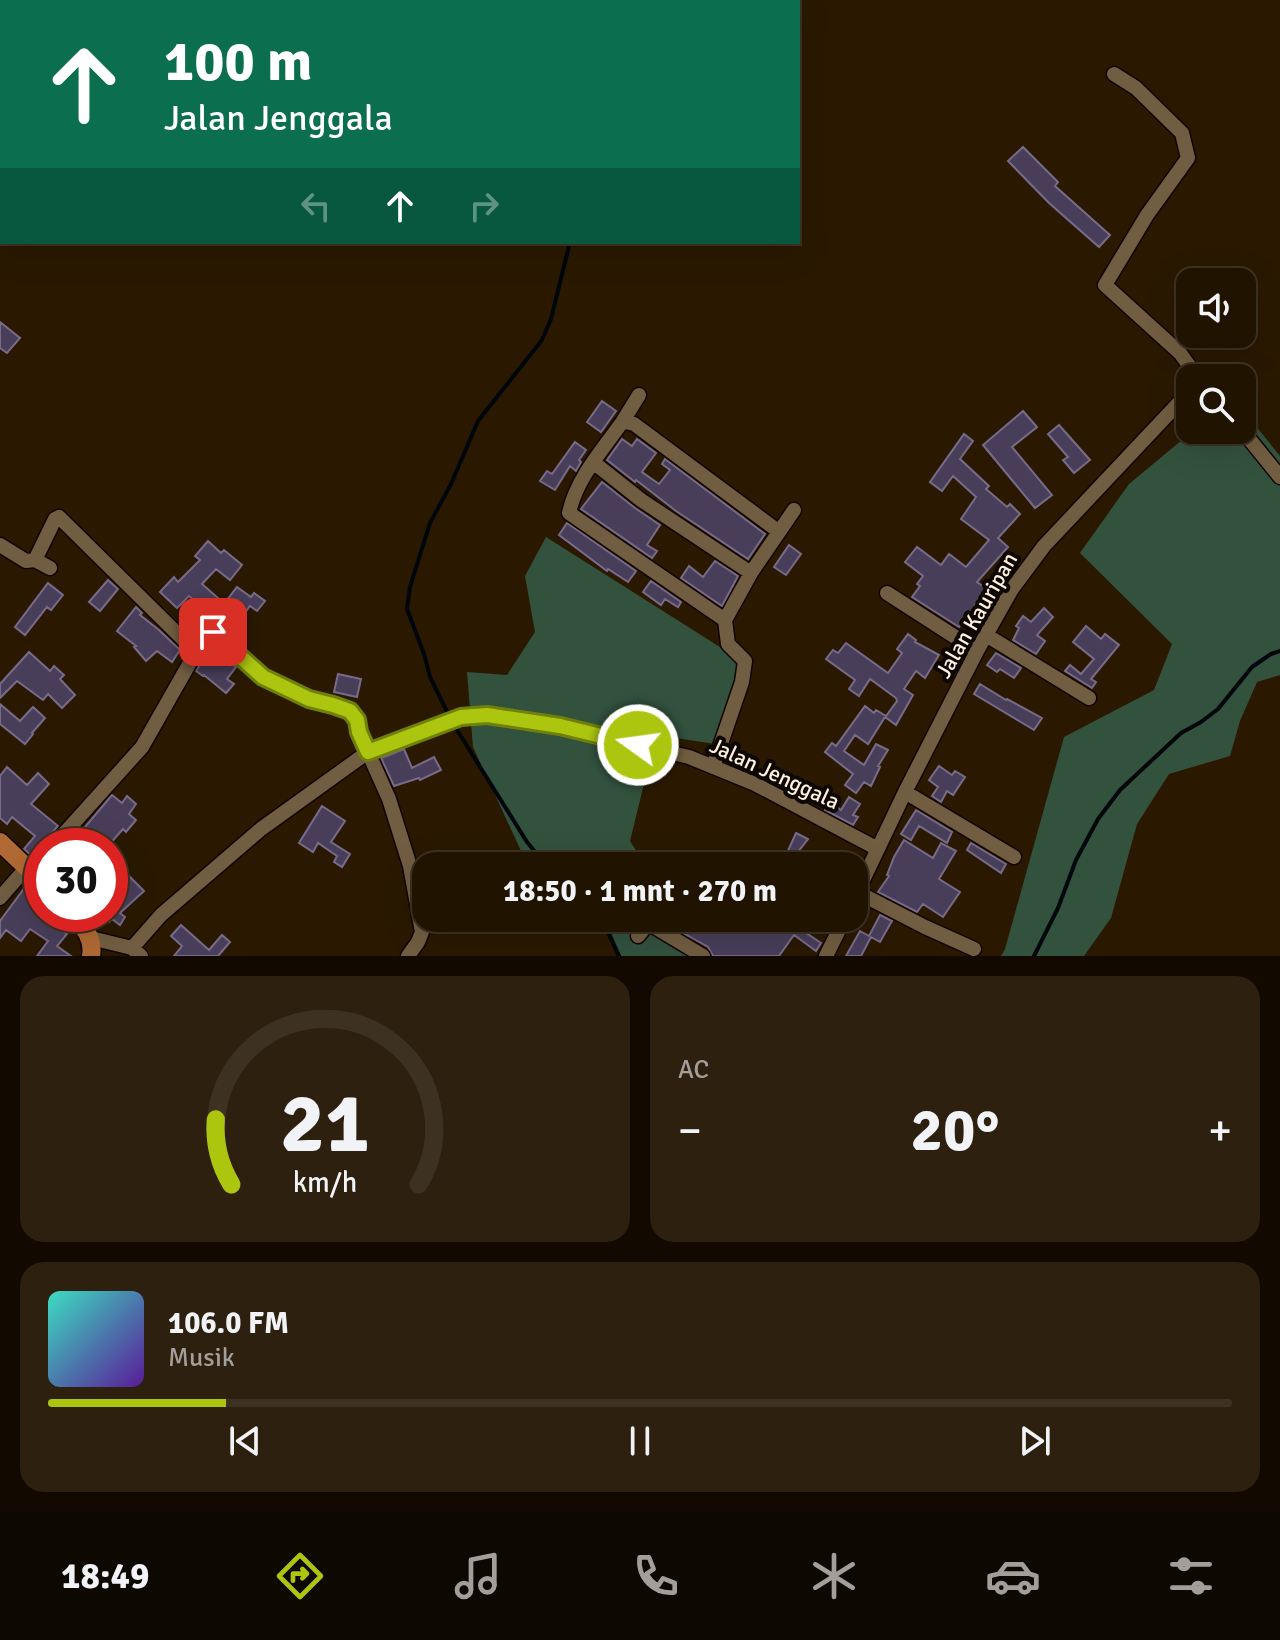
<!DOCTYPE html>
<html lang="id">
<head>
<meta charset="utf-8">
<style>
	:root { --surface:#201300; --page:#2d200f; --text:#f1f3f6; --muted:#a29e99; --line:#3d3222; --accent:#acc610 }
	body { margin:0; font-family:Signika,sans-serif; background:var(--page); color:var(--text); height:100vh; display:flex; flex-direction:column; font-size:30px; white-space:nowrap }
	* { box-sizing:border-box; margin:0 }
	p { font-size:26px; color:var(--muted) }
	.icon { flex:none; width:44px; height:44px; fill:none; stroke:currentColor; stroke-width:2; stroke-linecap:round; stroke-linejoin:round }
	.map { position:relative; height:956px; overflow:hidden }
	.panel { display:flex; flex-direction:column; gap:20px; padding:20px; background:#120a00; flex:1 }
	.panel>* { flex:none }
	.guide { position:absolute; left:0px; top:0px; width:800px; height:244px; box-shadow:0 8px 32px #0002,0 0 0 2px var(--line); background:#0b6e4f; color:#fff; overflow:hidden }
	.fabs { position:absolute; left:1176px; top:268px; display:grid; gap:16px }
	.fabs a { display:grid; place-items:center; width:80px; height:80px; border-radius:16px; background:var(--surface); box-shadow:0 8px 32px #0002,0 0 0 2px var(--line); font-size:40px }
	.speed { position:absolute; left:24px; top:828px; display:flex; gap:16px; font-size:40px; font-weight:700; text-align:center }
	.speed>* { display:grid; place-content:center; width:104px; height:104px; border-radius:50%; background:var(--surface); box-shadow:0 8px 32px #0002,0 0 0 2px var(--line); line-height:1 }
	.speed .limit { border:12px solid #d22; background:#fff; color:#111 }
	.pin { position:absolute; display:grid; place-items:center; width:68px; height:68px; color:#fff; margin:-34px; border-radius:16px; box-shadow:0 4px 12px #0006 }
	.me { position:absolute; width:88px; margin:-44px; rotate:284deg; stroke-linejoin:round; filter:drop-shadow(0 0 6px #0008) }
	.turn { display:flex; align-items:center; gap:28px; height:168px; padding:0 32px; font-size:36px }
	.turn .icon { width:104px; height:104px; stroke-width:2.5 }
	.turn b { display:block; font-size:56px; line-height:68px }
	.lanes { display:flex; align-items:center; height:76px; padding:0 32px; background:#0003; justify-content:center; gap:40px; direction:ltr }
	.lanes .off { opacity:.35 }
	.big { font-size:60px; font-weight:800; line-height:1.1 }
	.panel .tile { flex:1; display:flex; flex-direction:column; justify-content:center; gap:12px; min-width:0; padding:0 28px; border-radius:24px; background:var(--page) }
	.panel .dial { align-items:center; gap:0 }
	.dial svg { height:208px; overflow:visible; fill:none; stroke:var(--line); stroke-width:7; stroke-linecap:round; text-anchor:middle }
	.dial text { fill:var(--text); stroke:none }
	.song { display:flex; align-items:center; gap:24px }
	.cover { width:96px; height:96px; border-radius:12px; background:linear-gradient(135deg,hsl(170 70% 55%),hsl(270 70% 35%)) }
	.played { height:8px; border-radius:4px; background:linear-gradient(90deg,var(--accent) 15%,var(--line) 15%) }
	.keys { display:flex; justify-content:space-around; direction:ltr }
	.heat { display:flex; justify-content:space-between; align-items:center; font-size:44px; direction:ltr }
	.panel .tiles { flex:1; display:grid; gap:20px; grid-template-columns:1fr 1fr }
	.tile:last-child { grid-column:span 2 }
	.trip { position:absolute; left:412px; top:852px; width:456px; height:80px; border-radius:24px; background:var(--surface); box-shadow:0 8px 32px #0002,0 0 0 2px var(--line); font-weight:800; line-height:80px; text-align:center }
	.dock { display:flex; height:128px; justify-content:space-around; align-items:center; background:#0d0800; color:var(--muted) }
	.dock .icon { width:56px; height:56px }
	.dock .current { color:var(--accent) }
	.dock b { font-size:36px; color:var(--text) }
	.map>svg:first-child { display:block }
</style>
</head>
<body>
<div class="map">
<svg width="1280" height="956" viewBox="0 0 1280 956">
	<rect width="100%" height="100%" fill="#2a1900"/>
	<path fill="#32523e" d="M1242,409L1280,456V675L1257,682L1240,721L1230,756L1169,774L1137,824L1111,918L1084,956H1001L1005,949L1064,737L1154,690L1172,644L1080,553L1129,484L1194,430H1242Z
		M546,537L742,661L715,744L656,735L630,841L646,866H539L527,864L473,747L467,672L507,675L535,632L525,576Z
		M605,918H678L701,956H621Z"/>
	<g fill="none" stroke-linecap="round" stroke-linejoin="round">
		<path stroke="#00060b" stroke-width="4" d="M639,2L640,0
			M551,866L541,859L527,842L452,722L430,677L424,654L407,609L410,587L430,523L451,484L478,421L542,340L551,319L570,242
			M598,918L605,926L619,956
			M1034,956L1058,908L1076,860L1098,819L1120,790L1181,733L1201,722L1218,709L1252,667L1271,654L1280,651"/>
	</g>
	<path fill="#493e5a" stroke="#776b8a" stroke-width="2" d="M1023,147L1058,182L1055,186L1110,235L1099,247L1049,203L1008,161Z
		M0,322L20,338L7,353L0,348Z
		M602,401L616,411L601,432L587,422Z
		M1023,411L1037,427L1012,447L1052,495L1035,508L983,445Z
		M1059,425L1090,460L1074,473L1063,460L1068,457L1048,434Z
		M964,434L973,441L960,459L989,486L986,489L1007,507L1010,504L1020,514L998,538L1008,547L977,582L987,589L959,627L912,597L920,586L917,584L923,576L905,562L917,547L941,565L949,554L966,567L989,540L961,519L976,497L953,476L942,491L930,482Z
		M622,439L632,446L637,439L656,453L642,472L659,484L670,470L662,464L665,459L765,534L748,559L676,511L636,480L635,482L607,460Z
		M575,442L586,450L579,460L581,462L576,471L570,466L555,490L540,481L547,471L552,474Z
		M602,482L635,508L660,525L647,545L657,551L652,558L581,509Z
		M567,523L636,571L628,582L608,569L607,571L559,535Z
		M208,541L221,553L224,550L242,565L230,580L216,569L202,584L218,598L207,611L189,596L177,608L160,592L174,577L178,582L200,560L195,556Z
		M789,545L801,554L786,575L774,567Z
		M715,561L738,576L722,606L681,578L689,566L703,577Z
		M108,580L118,589L100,611L89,602Z
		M651,581L681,602L678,607L665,599L661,605L643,592Z
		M48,583L63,595L51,610L47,607L25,635L15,627Z
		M237,587L251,597L254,593L265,601L257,611L250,606L238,622L231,617L234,611L224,604Z
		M136,607L142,613L140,615L159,630L180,650L172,662L157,651L146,661L134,647L136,646L117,631Z
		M1044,608L1053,617L1037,635L1045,641L1036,654L1013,640L1019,628L1016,626L1023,616L1031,622Z
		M1086,626L1101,639L1105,634L1119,645L1091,679L1096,682L1092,688L1065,671L1070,665L1081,674L1094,659L1073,642Z
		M908,634L916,640L915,642L939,655L925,678L916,671L904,689L913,695L896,725L885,717L868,744L855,735L844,751L864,765L876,744L888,750L878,766L880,767L871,786L864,782L856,793L845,785L853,774L825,752L832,743L836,746L865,706L874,713L876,710L886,716L897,701L896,698L870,679L859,696L849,689L855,680L826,659L833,650L838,653L846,643L888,673L902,653L897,649Z
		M214,646L236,667L227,679L234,684L226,693L204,675L203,676L196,671L204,658Z
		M29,652L50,671L54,666L64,675L60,679L75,695L62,708L48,694L43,700L17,681L0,698V684Z
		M996,653L1021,668L1014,678L1000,669L997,672L987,665Z
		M338,674L361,679L357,697L334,692Z
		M980,684L1006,700L1007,699L1042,718L1034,730L974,694Z
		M0,704L20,721L33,707L45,718L32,733L33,734L25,744L0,724Z
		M404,749L412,768L434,757L441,770L420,780L419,778L394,786L381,758Z
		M939,766L952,775L955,771L965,777L953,795L947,791L941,802L932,796L938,787L929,780Z
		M7,767L27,785L38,773L49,784L31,804L58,826L46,839L42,849L34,858L24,849L35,836L12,817L7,824L0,818V776Z
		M112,795L122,803L127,796L136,804L129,814L136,820L126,832L123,829L108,846H69Z
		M849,797L860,804L853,815L858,817L853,825L825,810L830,802L841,810Z
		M322,806L345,821L331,842L350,854L342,867L334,862L337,856L318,843L313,852L299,843Z
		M916,810L952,832L947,843L919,826L911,840L901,834Z
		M796,833L808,839L787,866H781Z
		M904,840L933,858L941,843L956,851L939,879L960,892L943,917L923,904L917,912L878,892L889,876L887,875L894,857Z
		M971,843L1006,864L1001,873L967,850Z
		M128,875L144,891L120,913L125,917L120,925L112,919L110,921V883L117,888Z
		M26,886L38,895L35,898L42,903V914H54L49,921L67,934L57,946L71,956H37L48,941L30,929L21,941L6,930L0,938V921Z
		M880,915L892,921L880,942L871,937L861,956H846L860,931L869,936Z
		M693,918H789L804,928L802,930L821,943L816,951L794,935L779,956H713L708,947L683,933Z
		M181,925L209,950L222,935L230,942L218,956H174L182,946L171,936Z"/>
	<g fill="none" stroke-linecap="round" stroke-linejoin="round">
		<g stroke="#120400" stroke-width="17">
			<path id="minor" d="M0,16L2,17
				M1114,74L1136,88L1182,133L1188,158L1147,215L1105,285L1180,353L1198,378
				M623,421L639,395
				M1242,430L1280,477
				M593,462L641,500L751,573
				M0,545L26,561L35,560L50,568
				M35,560L55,519L59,517L196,652L213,632C230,647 246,666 265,678C279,687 296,695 311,700C334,707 354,704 359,732L389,799L410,866L422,932L418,942L408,956
				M887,593L977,651
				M725,620L569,513C576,479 603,449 623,421L634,424L778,531
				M986,635L1089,698
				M713,767L742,682L745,661L728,644L725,620L751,573L794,510
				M905,792L1014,857
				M53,846L142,747L196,652
				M857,892L925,927L974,949
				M0,898L27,867
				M854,899L905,792L977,651L1012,589L1044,546L1190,391
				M638,936L647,925L653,926L703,956
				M91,938L132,948L141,956
				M132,948L161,915L261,829L368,752L461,717L487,715L560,726L689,757L755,784L878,849
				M826,956L845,918"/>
		</g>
		<g stroke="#120400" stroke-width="21">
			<path id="major" d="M102,2L103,0
				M0,153L2,150
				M0,842L42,882
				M72,914C84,927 94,938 91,956"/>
		</g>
		<use href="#minor" stroke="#715d41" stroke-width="14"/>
		<use href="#major" stroke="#b16a34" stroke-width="18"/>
	</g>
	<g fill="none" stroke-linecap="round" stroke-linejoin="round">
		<g stroke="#70810a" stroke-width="20">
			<path id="route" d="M213,632L263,677L309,699L333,705L350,711L357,720L359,732L368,752L461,717L487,715L560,726L638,745"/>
		</g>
		<use href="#route" stroke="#acc610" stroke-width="14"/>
	</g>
	<g text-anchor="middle" stroke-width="8" stroke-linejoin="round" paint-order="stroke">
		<g font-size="22" fill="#fcf0e0" stroke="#0d0601">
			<text transform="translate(976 615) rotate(-60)" y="8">Jalan Kauripan</text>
			<text transform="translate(775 773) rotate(25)" y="8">Jalan Jenggala</text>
		</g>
	</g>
</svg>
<div class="fabs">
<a><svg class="icon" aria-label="sound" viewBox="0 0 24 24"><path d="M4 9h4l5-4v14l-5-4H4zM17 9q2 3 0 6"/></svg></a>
<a><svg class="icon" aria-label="search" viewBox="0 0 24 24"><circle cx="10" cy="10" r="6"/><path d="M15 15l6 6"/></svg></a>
</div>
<div class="speed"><div class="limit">30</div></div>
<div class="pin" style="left:213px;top:632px;background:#d93025"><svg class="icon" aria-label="arrive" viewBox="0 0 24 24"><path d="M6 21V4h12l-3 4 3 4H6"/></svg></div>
<svg class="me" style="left:638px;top:745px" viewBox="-20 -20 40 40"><circle r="17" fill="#acc610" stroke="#fff" stroke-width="3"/><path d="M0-11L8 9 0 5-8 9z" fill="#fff"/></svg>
<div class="trip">18:50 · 1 mnt · 270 m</div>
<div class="guide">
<div class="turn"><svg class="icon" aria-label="ahead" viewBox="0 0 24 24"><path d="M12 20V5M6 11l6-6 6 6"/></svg><div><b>100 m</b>Jalan Jenggala</div></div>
<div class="lanes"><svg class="icon off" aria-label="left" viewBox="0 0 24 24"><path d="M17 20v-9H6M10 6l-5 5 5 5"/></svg><svg class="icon" aria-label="ahead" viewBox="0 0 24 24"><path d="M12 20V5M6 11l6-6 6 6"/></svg><svg class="icon off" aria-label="right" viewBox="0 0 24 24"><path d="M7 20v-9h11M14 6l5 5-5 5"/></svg></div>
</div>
</div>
<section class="panel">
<div class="tiles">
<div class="tile dial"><svg viewBox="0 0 100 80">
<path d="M14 69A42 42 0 1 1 86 69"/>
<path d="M14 69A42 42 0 0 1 8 44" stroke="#acc610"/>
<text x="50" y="56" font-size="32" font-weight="700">21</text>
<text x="50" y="72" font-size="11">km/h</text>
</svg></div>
<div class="tile"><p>AC</p>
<div class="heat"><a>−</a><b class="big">20°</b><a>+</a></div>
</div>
<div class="tile">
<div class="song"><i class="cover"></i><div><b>106.0 FM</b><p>Musik</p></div></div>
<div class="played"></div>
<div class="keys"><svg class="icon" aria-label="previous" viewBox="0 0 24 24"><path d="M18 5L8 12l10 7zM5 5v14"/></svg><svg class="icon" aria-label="pause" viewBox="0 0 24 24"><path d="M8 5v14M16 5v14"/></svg><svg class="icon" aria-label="next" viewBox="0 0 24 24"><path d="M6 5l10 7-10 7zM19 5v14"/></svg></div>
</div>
</div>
</section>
<nav class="dock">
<b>18:49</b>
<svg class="icon current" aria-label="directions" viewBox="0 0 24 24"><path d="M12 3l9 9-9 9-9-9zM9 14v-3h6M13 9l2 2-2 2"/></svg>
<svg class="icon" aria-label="music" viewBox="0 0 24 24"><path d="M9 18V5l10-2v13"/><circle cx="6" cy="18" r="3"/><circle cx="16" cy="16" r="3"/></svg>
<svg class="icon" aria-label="phone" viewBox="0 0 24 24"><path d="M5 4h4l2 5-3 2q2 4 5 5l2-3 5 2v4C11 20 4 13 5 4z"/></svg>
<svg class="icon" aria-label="climate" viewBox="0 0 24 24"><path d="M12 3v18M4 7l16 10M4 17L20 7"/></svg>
<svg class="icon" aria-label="car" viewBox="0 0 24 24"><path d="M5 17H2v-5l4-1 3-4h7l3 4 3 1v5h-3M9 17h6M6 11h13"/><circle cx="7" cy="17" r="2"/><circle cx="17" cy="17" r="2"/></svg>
<svg class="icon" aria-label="filters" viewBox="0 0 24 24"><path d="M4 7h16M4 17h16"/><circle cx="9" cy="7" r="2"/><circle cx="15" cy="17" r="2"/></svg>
</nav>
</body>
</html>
